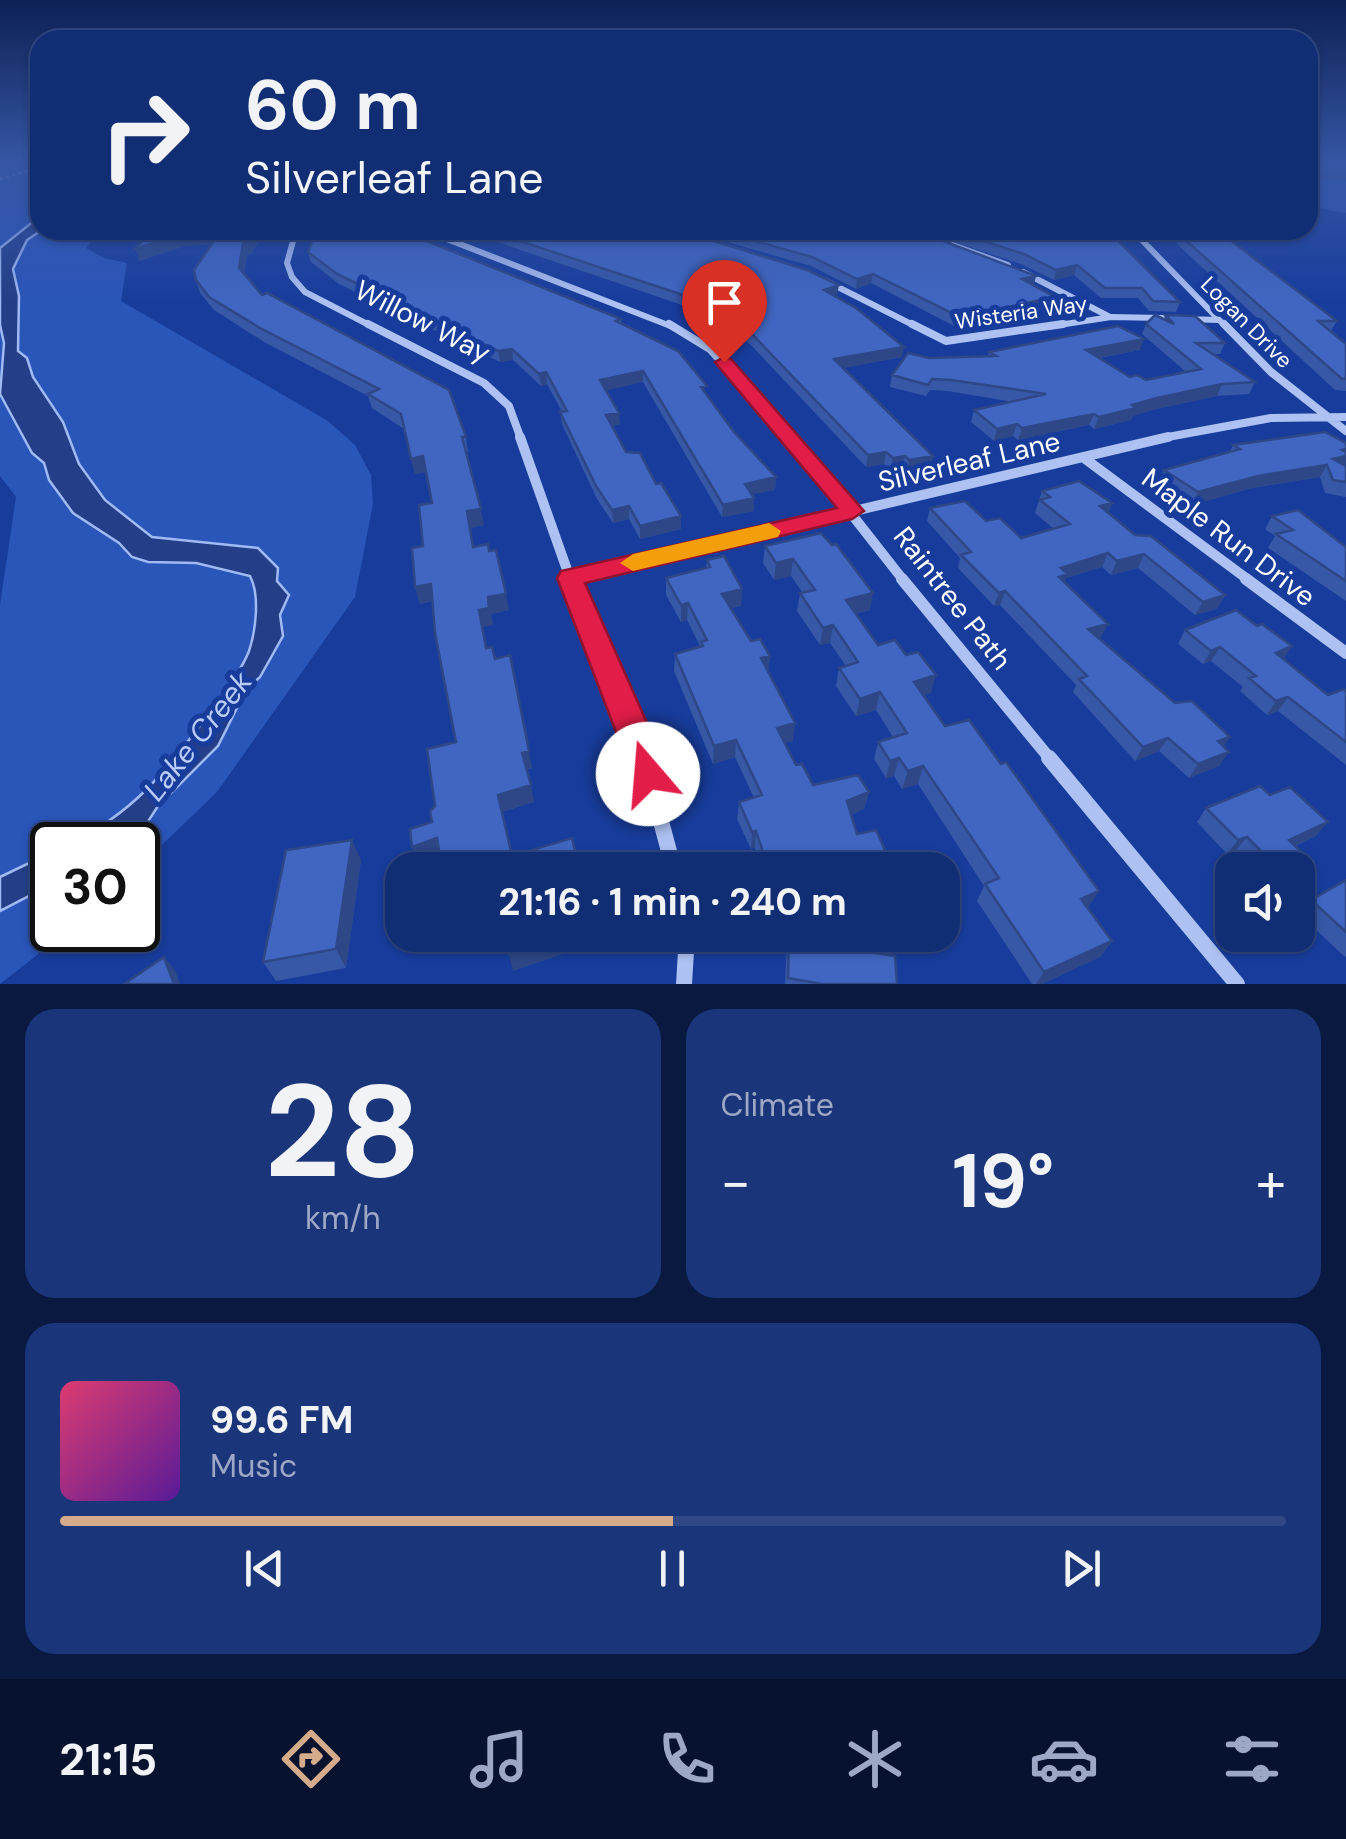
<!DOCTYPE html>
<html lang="en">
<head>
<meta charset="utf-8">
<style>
	:root { --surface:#112d74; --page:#1a3579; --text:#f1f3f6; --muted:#9ca8c5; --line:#304986; --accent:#d6ab8b }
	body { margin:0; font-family:"DM Sans",sans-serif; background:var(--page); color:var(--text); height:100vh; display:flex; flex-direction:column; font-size:38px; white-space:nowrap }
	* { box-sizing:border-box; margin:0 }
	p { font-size:32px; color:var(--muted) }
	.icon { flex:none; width:55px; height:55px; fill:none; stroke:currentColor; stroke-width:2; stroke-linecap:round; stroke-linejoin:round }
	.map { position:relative; height:984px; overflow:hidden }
	.sheet { display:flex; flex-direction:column; gap:25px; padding:25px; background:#091940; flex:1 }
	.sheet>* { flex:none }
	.banner { position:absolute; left:30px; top:30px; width:1288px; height:210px; border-radius:30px; box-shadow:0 2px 8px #0004,0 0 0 2px var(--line); background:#112d74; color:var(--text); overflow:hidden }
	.controls { position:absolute; left:1215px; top:852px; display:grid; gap:20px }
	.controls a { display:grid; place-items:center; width:100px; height:100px; border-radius:20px; background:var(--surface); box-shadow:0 2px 8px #0004,0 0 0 2px var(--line); font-size:50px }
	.speed { position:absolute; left:30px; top:822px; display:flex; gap:20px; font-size:50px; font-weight:700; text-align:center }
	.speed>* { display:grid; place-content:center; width:130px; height:130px; border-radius:50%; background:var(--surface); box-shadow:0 2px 8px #0004,0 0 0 2px var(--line); line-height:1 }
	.speed .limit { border:5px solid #111; border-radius:15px; background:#fff; color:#111 }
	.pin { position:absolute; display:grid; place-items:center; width:85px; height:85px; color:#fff; margin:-102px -42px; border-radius:50% 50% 50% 0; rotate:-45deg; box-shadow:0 0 10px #0007 }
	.pin .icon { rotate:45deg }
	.me { position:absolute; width:110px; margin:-55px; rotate:342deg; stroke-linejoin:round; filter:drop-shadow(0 0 8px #0008) }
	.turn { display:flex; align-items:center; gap:35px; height:210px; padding:0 50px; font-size:45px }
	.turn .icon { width:130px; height:130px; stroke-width:2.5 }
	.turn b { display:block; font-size:70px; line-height:85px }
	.big { font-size:75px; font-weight:700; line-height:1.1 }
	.sheet .widget { flex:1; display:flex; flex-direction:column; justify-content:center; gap:15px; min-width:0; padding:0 35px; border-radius:30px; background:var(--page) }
	.sheet .dial { align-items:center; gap:0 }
	.dial b { font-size:130px; line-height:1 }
	.song { display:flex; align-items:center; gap:30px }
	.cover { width:120px; height:120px; border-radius:15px; background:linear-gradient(135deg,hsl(340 70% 55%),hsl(270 70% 35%)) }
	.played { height:10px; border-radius:5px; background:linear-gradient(90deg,var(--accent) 50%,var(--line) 50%) }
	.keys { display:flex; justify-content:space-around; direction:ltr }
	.heat { display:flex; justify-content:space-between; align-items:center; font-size:55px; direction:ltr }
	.sheet .tiles { flex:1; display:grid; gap:25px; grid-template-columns:1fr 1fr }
	.widget:last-child { grid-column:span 2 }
	.trip { position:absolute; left:385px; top:852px; width:575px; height:100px; border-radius:30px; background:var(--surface); box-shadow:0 2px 8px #0004,0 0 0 2px var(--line); font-weight:700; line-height:100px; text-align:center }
	.tabs { display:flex; height:160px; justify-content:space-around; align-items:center; background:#07122e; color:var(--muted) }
	.tabs .icon { width:70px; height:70px }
	.tabs .active { color:var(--accent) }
	.tabs b { font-size:45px; color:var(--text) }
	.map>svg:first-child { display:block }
</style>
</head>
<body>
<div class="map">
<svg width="1346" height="984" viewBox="0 0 1346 984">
	<rect width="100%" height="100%" fill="#173c9b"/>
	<path fill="#2a55b9" d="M7,164H40V230H98L86,248L104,258L127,263L121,301L328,421L355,445L371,475L373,504L355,597L217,792L138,868V845H52V930H69L0,984V605L16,497L0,476V166Z
		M1308,164H1346V213L1308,206Z"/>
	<path fill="#243f87" stroke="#a0baf4" stroke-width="2.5" d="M40,216L42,230L27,240L13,269L19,296L18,351L27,358L33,377L63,422L79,464L105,500L152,537L258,548L278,568L277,581L289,595L280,615L283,636L260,677L246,690L218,746L158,806L147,823L121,845H67C97,831 125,811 148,788C172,763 238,681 249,651C256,630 260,595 250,576L196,563L148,562L132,557L119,543L73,513L49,480L44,463L32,453L0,394L4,343L0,325V248Z
		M52,852V884L0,911V877Z"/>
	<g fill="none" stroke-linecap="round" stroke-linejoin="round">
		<path fill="#243f87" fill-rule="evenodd" d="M1308,166L1346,169V181L1308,178Z"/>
		<path stroke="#adc2f2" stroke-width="2.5" stroke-dasharray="2.5 4" stroke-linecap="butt" d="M0,179L40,167"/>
		<path stroke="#adc2f2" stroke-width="5" d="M422,230L440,237
			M1132,230L1139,237
			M130,234L137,230
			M295,235L327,233
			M294,237L297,230"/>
		<path stroke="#adc2f2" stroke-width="6" d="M295,234L287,263L292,277L305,292L373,327
			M434,234L673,327
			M1136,234L1226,327
			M295,235L306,234
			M953,245L1008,265
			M1023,272L1110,317
			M826,281L917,327
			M1185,319L1219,320
			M1046,327L1111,317L1163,318"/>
		<path stroke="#adc2f2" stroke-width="8" d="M368,324L484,383L509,406L521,439
			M669,324L710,349L793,439
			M912,324L946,341L1063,324
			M1224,324L1271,372L1346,431
			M1157,439L1271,418L1346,417"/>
		<path stroke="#adc2f2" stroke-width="10" d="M520,437L571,581
			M791,437L904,581
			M1084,458L1250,581
			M570,578L1168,437"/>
		<path stroke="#adc2f2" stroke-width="12" d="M570,579L644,760
			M902,579L1051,760
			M1246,579L1346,653"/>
		<path stroke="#adc2f2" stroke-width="16" d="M644,758L674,870
			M1049,758L1237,984
			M684,984L687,935"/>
	</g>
	<path fill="#3758a6" d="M152,230H265L251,254L247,255L244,274L262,295L466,437L468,452H466L484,525L470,528L473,547L509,610L491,614L493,625L482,627L486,648L495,659L532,768L527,770L534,802L502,812L512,856L572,838L580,870H443L440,856L418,863L456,742L433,601L420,604L415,587L432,503L426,472L415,474L404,429L372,408L368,396L264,342L214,310L200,293L196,280L211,244L185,246L139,261Z
		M462,230H678L837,295L835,296L902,357L843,368L930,468L906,473L902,468L891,470L884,464L866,467L750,344L718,322L679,304Z
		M685,230H914L1034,285L1052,307L958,328L871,283L856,289L811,266Z
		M919,230H1107L1180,302L1176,312L1149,311L1138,298H1101L1074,275L1054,280L1021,264Z
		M1169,230H1224L1226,237L1337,321L1331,331L1346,344V391L1335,390L1179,246Z
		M308,252L621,319V323L707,396L734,432L776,477L775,490L752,494L754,498V511L722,517L643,382L606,390L620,424L612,426L626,452L656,484L681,516V529L640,539L629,519L613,523L597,499L562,424L560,412H562L547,384L541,386L513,360L500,362L339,284L311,262Z
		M1165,315L1225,343L1220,354H1214L1255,382L1249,394L1217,396L1152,410L1133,416L1131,420L1094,429L1089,425L1018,440L1013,436L994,441L971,422L974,410L1013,402L948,391L930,390L926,396L890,387L892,375L929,358L988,356L989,352L1140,350L1099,358L1130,377L1146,380L1186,372L1142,334L1146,324L1164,319Z
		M1346,443V497L1325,493L1320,477L1252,488L1192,505L1159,482L1164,470L1230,452L1233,445Z
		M1042,491L1112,503L1108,513L1135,535L1225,595L1217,609L1195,615L1138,568L1111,575L1102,567L1066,578L1064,582L1101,637L1098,638L1224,747L1219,766L1189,778L1159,751L1135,761L1073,692L1076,685L1000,605L994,606L958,568L960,558L927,521L930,508L986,521L1021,538L1054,529L1035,513Z
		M1272,516L1346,547V601L1268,548L1275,536L1265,529Z
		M821,533L870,610L855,614L878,645L931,693L923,695L945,726L1112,941L1100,957L1042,984H1032L977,901L984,886L918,784L902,789L894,776L886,778L874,759L878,742L893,737L876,710L856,716L836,686L839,668L846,666L830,643L820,645L797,611L800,593H803L791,576L774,580L763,563L765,546Z
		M707,560L742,589L741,606L731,608L751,641L770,656L768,672L793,741L784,743L796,765L813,785L869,792L864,809L851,815L857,834L885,870H761L755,848L751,849L737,819L739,802L754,798L735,757L713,764L674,671L675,654L700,646L687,620L681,622L666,595V578L706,568Z
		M1257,626L1292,646L1283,659L1328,695L1346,691V765L1278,711L1267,715L1240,691L1243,687L1211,661L1203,664L1178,644L1185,630Z
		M1206,808L1316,836L1295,846L1313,863L1301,877L1298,870H1255L1236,850L1227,854L1197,822Z
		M361,860L346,968L276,981L263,962Z
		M1346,880V956L1345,957L1298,913L1311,900Z
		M789,940L897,984H785L786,959Z"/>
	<path fill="#2d4787" d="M255,230H265L251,254L247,255L243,280L239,268L243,243Z
		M220,232L224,243L185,246L139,261L135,249L181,235Z
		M1077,265L1074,275L1054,280L1056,270Z
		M873,274L871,283L856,289L857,279Z
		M1036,276L1034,285L1022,279Z
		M839,285L837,295L823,300L824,290Z
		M1055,297L1052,307L958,328L960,317Z
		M1144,339L1140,350L1082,361L1086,350Z
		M904,347L902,357L833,370L834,359Z
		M512,349L513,360L500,362L498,351Z
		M643,371V382L601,392L600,380Z
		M546,372L547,384L541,386L539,374Z
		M1222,384L1217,396L1152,410L1133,416L1131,420L1094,429L1099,417L1157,398Z
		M619,413L620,424L607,427L606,415Z
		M1094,414L1089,425L1018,440L1022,428Z
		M1017,424L1013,436L994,441L997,429Z
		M1346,449V464L1343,468L1328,467L1342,450Z
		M886,452L884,464L866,467L868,455Z
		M423,456L427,472L415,474L411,459Z
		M905,456L902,468L891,470L893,458Z
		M933,456L930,468L906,473L909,460Z
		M1327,465L1320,477L1252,488L1192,505L1198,492L1258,476Z
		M776,477L775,490L744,496L745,484Z
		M754,498V511L722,517L723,505Z
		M1112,503L1107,516L1100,506Z
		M629,506V519L613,523L612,510Z
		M481,509L484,525L470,528L467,511Z
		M681,516V529L640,539V526Z
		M1108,553L1102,567L1066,578L1062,588L1054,590L1061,568Z
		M1144,554L1138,568L1111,575L1117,561Z
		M793,559L791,576L774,580L776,563Z
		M431,584L436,600L420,604L415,587Z
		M742,589L741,606L722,611V594Z
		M1005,591L1000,605L994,606L999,593Z
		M873,593L870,610L842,617L846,600Z
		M506,594L509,610L491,614L493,625L482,627L479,610L488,597Z
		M1225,595L1217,609L1195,615L1203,602Z
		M688,603L687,620L681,622V605Z
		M1108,624L1101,637L1081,643L1088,629Z
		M833,625L830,643L820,645L823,628Z
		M1292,646L1283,660L1276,653Z
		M1220,647L1211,661L1203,664L1211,651Z
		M770,656L768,673L761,658Z
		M936,675L931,693L909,700L914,682Z
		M880,692L876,710L856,716L860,699Z
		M1288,697L1278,711L1267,715L1276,701Z
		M795,723L793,741L774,746L777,728Z
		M1230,737L1221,751L1218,741Z
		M1168,738L1159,751L1135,761L1143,747Z
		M736,740L735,757L713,764L714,746Z
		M529,751L532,768L525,770L522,753Z
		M1229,752L1219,766L1189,778L1198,764Z
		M899,758L894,776L886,778L890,761Z
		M923,766L918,784L902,789L908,771Z
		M531,785L534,802L502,812L498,795Z
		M869,792L864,809L843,818L847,801Z
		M1328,822L1316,836L1277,853L1289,840Z
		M756,831L755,848L751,849L752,832Z
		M1247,837L1236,850L1227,854L1238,840Z
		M437,838L443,855L418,863L412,847Z
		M352,840L361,860L346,968L336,949Z
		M889,859L885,870H870L872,862Z
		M457,863L459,870H443L442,869Z
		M1313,863L1301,877L1298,878V870Z
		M1099,891L1088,908L1070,916L1081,899Z
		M466,935H507L508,937L471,949Z
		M563,935H569L570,944L565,946Z
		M563,937L566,953L513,971L509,955Z
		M1112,941L1100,957L1042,984H1036L1044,972Z
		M164,957L175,970L180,984H174Z"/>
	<path fill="#4066c1" stroke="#2d4787" stroke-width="2.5" d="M152,230H255L248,243H243L239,268L262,295L267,293L449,390L466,437H462L481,509L467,511L473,547L488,544L489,551L496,550L506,594L488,597L489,608L479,610L486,648L492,647L495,659L510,655L529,751L522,753L531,785L498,795L512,856L572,838L579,868L573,870H458L457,863L442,869L437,838L412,847L410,829L432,822L430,811L435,806L427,749L456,742L435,633L431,584L415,587L412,548L423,546L419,505L432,503L423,456L411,459L401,414L368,394L379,389L260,328L209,297L196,280L194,270L220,232L181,235L135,249Z
		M316,230H399L621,319L616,321L678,351L707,386L701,387L734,432L776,477L745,484L754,498L723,505L643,371L600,380L619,413L606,415L626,452L640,453L656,484L661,483L681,516L640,526L629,506L612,510L596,486L560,412L567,411L546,372L539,374L512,349L498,351L337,274L308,252Z
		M487,230H678L807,270L839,285L824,290L856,308L904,347L834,359L933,456L909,460L905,456L893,458L886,452L868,455L751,333L718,312L680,294Z
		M716,230H914L1036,276L1022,279L1055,297L960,317L873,274L857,279L812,257Z
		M948,230H1107L1180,302L1153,301L1142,288H1105L1077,265L1056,270L1024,254Z
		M1178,230H1224L1226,237L1337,321H1318L1346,344V379H1342L1182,237Z
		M1155,315L1174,324L1165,315L1195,316L1225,343H1196L1255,382L1222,384L1157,398L1132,405L1136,408L1099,417L1094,414L1022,428L1017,424L997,429L974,410L1046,394L951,380L932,379L928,385L892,375L908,353L929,358L996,356L989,352L1118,326L1144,339L1086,350L1130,377L1137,375L1146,380L1201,369L1146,324Z
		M1325,432L1346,443V449L1342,450L1346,452V456L1333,459L1346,466V482L1333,480L1327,465L1258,476L1198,492L1164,470L1240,449L1233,445Z
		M1079,481L1112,503L1100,506L1135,535L1151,536L1225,595L1203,602L1144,554L1117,561L1108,553L1061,568L1068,574L1059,577L1108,624L1088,629L1175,703L1192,701L1230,737L1218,741L1229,752L1198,764L1168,738L1143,747L1079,679L1087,676L1005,591L999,593L961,555L971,552L930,508L965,501L986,521L1000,518L1021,538L1070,524L1040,500L1050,497L1042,491Z
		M1298,510L1346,547V581L1276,534L1293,530L1272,516Z
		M821,533L832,545L836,544L873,593L846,600L878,645L895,640L906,655L918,652L936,675L914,682L945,726L969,720L1001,764L1006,762L1099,891L1081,899L1112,941L1044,972L985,884L999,878L923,766L908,771L899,758L890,761L878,742L907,733L880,692L860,699L839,668L858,662L833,625L823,628L800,593L815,590L793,559L776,563L765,546Z
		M724,556L742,589L722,594L751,641L760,639L770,656L761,658L795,723L777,728L796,765L802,764L813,785L858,775L869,792L847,801L857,834L876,830L889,859L872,862L876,870H769L756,831L752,832L739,802L762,795L736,740L714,746L675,654L703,646L701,642L707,640L688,603L681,605L666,578L710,567L707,560Z
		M1236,610L1257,626L1262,624L1292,646L1276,653L1328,695L1344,689L1346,691V742L1288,697L1276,701L1249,678L1256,676L1220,647L1211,651L1185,630Z
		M1260,786L1270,795L1290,787L1328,822L1289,840L1313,863L1298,870H1280L1247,837L1238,840L1206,808Z
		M352,840L336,949L263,962L286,850Z
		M1346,880V932L1311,900Z
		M506,935H563V937L509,955Z
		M789,940L895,956L897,984H822L788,978Z
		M164,957L174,984H124Z"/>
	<linearGradient id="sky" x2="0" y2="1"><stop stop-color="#0d2155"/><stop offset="0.54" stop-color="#3656a4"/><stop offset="1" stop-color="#3656a4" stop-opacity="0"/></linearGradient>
	<rect width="1346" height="302" fill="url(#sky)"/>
	<path fill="#e11d48" stroke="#92132f" stroke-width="2.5" d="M724,357L731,359L864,511L852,519L585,583L655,741L664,774L660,784L648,788L636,784L557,578L561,571L837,508L718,366L715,362Z"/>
	<path fill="#f59e0b" d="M769,523L781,531L778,537L633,571L620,563L633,554Z"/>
	<g text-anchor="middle" stroke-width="10" stroke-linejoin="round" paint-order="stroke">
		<g font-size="22" fill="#fff" stroke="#173c9b">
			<text transform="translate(1021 312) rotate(-8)" y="8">Wisteria Way</text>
			<text transform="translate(1247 322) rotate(45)" y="8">Logan Drive</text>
		</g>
		<g font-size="28" fill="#fff" stroke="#173c9b">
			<text transform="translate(423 321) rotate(27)" y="10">Willow Way</text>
			<text transform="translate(969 461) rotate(-13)" y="10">Silverleaf Lane</text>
			<text transform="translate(1229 537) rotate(37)" y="10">Maple Run Drive</text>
			<text transform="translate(953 598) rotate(52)" y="10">Raintree Path</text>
		</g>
		<g font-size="30" font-style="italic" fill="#bacdf8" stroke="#173c9b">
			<text transform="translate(198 736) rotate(-52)" y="10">Lake Creek</text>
		</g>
	</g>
</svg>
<div class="controls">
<a><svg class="icon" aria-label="sound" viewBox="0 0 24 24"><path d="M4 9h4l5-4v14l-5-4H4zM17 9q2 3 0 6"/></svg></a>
</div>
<div class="speed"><div class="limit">30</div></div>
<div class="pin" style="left:724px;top:362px;background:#d93025"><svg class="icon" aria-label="arrive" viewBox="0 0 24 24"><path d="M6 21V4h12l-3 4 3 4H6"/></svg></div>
<svg class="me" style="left:648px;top:774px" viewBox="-20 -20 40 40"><circle r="19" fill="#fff"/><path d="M0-13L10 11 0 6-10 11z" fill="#e11d48"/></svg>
<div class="trip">21:16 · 1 min · 240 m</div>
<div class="banner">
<div class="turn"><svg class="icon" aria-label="right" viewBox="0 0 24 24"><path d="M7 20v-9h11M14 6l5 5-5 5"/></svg><div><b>60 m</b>Silverleaf Lane</div></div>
</div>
</div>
<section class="sheet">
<div class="tiles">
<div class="widget dial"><b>28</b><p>km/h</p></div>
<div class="widget"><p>Climate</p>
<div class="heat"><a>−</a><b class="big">19°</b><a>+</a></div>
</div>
<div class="widget">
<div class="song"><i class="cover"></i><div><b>99.6 FM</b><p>Music</p></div></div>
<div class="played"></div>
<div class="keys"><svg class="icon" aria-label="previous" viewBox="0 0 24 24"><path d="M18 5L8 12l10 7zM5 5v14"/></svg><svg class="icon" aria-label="pause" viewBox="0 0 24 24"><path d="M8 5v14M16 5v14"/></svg><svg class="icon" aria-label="next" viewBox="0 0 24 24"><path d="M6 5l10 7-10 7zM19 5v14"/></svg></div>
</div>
</div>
</section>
<nav class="tabs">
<b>21:15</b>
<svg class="icon active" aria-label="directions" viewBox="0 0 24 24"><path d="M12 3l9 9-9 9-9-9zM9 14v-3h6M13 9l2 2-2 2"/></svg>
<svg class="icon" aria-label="music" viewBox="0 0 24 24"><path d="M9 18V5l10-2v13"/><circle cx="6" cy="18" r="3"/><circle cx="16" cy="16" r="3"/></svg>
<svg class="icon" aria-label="phone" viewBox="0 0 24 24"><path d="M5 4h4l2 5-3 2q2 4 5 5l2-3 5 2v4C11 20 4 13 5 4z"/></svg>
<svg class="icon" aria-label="climate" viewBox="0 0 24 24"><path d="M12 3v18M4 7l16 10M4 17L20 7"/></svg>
<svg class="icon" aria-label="car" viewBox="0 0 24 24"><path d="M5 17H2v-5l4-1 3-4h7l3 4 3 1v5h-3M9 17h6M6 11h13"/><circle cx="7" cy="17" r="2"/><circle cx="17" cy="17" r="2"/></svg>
<svg class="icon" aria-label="filters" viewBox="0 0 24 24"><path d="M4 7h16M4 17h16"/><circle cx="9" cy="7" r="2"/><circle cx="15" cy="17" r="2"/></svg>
</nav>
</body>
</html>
